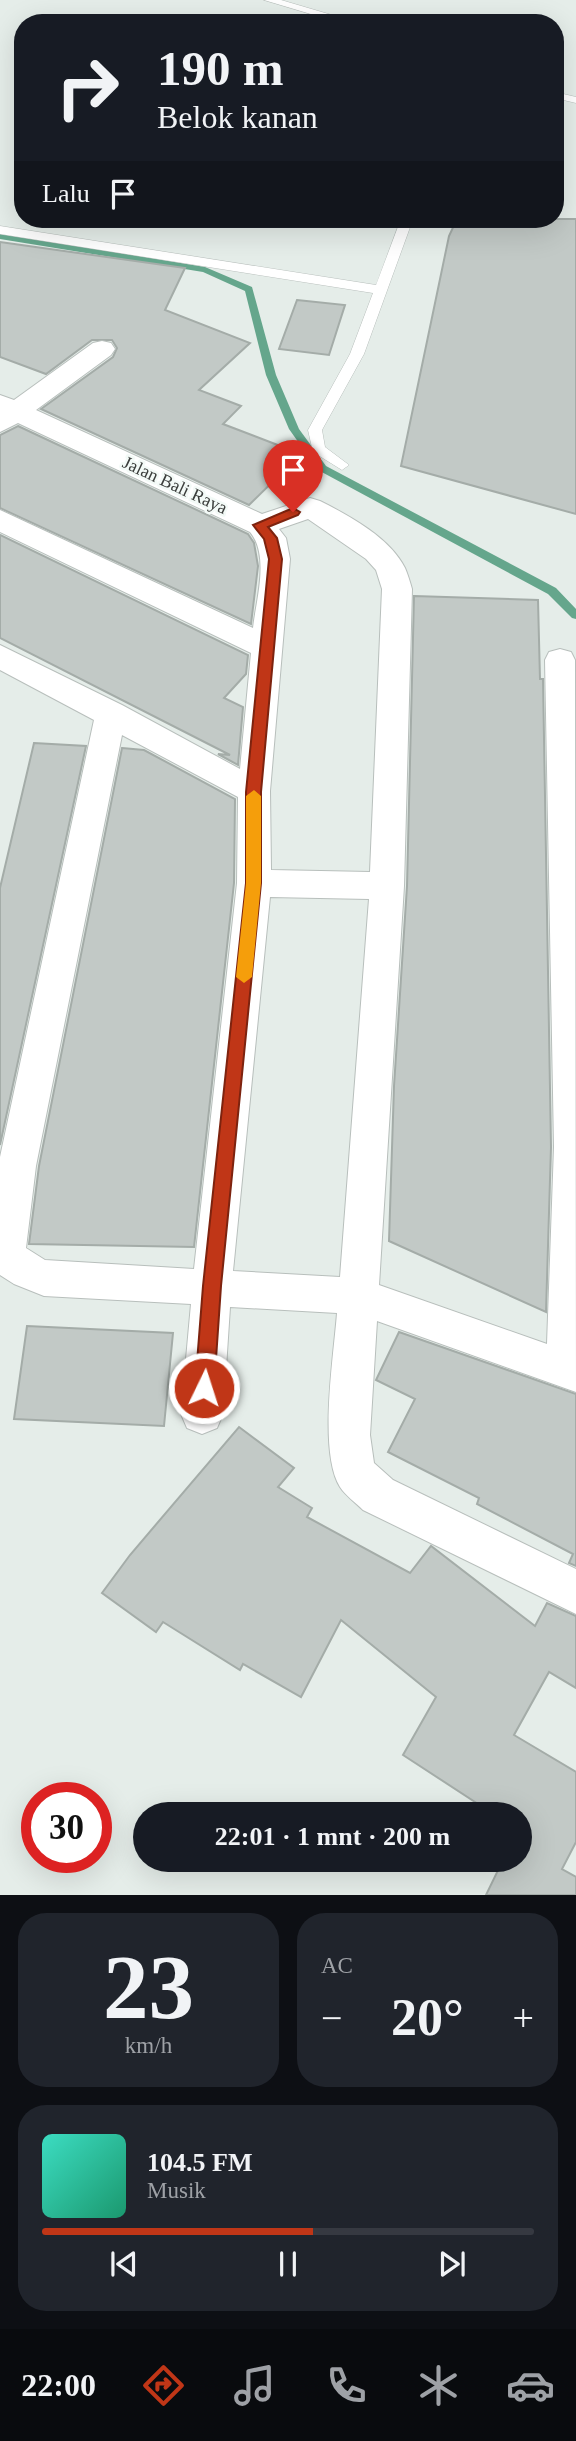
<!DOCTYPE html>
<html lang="id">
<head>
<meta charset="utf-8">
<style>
	:root { --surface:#171b24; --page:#20242c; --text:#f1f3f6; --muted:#9ea1a6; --line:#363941; --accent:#c03617 }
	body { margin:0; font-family:Georgia,serif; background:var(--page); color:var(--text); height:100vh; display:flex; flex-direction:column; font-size:26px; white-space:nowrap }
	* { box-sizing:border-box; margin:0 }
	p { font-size:23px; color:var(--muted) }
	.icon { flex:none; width:38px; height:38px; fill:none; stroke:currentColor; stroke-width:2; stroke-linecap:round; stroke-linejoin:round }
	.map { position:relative; height:1895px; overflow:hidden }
	.details { display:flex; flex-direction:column; gap:18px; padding:18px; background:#0d0f14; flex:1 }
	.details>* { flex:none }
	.guide { position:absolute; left:14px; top:14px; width:550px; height:214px; border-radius:28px; box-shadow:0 7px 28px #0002; background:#171b24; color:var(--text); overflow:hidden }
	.speed { position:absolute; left:21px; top:1782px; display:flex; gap:14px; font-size:35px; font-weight:700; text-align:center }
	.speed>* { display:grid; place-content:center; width:91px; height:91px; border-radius:50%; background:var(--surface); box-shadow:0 7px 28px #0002; line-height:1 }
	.speed .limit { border:10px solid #d22; background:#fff; color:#111 }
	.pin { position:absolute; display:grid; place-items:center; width:60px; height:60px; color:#fff; margin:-72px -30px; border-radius:50% 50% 50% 0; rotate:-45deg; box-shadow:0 0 7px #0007 }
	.pin .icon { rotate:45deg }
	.me { position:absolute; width:77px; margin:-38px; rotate:4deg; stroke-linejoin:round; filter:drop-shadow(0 0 5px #0008) }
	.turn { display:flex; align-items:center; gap:24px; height:147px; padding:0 28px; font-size:32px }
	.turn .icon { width:91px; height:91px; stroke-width:2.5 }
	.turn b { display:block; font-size:49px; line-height:60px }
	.then { display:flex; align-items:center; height:66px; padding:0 28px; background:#0003; gap:14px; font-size:26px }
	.big { font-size:52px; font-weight:700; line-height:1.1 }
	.details .card { flex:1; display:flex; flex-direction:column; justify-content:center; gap:10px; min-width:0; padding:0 24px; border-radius:28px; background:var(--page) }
	.details .dial { align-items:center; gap:0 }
	.dial b { font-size:91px; line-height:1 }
	.song { display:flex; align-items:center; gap:21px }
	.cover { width:84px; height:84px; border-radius:10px; background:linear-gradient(135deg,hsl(170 70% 55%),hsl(160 70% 35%)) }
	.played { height:7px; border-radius:4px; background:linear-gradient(90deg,var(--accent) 55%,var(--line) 55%) }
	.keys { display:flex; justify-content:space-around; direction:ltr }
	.heat { display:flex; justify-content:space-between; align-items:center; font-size:38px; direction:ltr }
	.details .tiles { flex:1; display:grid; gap:18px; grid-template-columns:1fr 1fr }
	.card:last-child { grid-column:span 2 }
	.trip { position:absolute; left:133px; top:1802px; width:399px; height:70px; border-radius:35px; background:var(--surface); box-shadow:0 7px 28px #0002; font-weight:700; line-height:70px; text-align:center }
	.dock { display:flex; height:112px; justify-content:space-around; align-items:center; background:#090b0e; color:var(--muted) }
	.dock .icon { width:49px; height:49px }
	.dock .on { color:var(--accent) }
	.dock b { font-size:32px; color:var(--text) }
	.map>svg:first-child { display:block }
</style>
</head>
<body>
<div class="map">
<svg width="576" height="1895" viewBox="0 0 576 1895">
	<rect width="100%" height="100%" fill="#e5ede9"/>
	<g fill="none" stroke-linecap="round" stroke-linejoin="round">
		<path fill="#65a68c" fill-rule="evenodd" d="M0,233L205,267L252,287L276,375L299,429L326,466L556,588L576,609V619L572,618L548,594L318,470L289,429L266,375L245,291L203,272L0,239Z"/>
	</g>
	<path fill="#c2c9c6" stroke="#a4aca8" stroke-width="2" d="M457,219H576V514L401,466L449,236Z
		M0,242L185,268L165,310L250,343L199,390L241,406L223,424L301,454L249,505L41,409L113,357L117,348L112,340H92L46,374L0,357Z
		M297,300L345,305L329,355L279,349Z
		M18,426L248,534L254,543L258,566L251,624L0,508V435Z
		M0,535L248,655L246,674L224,698L243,707L238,765L218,754L230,755L0,638Z
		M414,596L538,600L540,679H543L551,1147L546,1312L389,1241L394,1086L407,886Z
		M34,743L86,746L0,1145V888Z
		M122,748L144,750L235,799L234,883L194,1247L29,1244L39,1166Z
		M27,1326L173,1333L164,1426L14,1419Z
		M399,1332L576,1394V1566L569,1563L573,1554L477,1504L479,1498L388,1452L415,1399L376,1380Z
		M239,1427L294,1468L278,1487L312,1508L307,1517L410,1573L431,1546L535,1626L547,1603L576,1616V1688L549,1672L514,1735L576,1772V1842L562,1869L576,1877V1895H486L503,1860H520V1815H495L403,1755L436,1697L341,1620L301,1697L243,1664L240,1670L163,1622L156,1632L102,1593L130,1555Z"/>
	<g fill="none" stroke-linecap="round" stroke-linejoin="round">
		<g stroke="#b8bfbc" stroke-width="1">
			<path id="lane" d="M264,0H281L359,23H341Z
				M555,92L576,97V103L555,98Z
				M401,219H413L364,354L322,430L325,447L349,465L342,470L313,452L308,430L350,354L373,293L0,234V226L376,285Z"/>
		</g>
		<g stroke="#b8bfbc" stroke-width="2">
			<path id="street" d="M102,341L111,343L115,349L111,355L36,410L262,514L310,498L320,501C350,516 390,538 405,568C408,575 410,582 412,589L404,886L379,1285L547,1344L554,1147L545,660L549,652L560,649L571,652L575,660L576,1392L377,1321L370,1435L374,1463L393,1480L576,1569V1614L363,1510C356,1503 345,1495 340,1487C318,1452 334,1354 337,1313L230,1307L223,1414L217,1428L202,1434L187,1428L181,1414L191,1304L44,1296L14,1284L0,1275V1157L94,720L0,670V645L122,705L240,769L251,653L0,532V510L253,628C256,600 270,556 250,532L18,423L0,432V395L14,400L93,343ZM308,519L366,559L376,570L382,589L370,872L271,870L270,791L290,559L286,538L279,529ZM122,735L238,797L237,883L194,1269L45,1260L26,1248L36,1166ZM270,897L369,899L340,1277L233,1271Z"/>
		</g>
		<use href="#lane" fill="#fff" fill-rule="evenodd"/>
		<use href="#street" fill="#fff" fill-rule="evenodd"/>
	</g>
	<path fill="#c03617" stroke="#7d230f" stroke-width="2" d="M293,508L300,512L298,515L268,527L277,538L282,559L261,792V883L221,1286L214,1388L211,1394L204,1397L198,1394L195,1388L203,1286L246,883V792L269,559L264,539L253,525Z"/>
	<path fill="#f59e0b" d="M254,790L261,796V883L252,977L244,983L236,977L246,883V796Z"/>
	<g text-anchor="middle" stroke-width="5" stroke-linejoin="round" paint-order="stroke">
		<g font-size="18" fill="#3b3e3c" stroke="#f3faf7">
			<text transform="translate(175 485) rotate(25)" y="6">Jalan Bali Raya</text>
		</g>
	</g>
</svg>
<div class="speed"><div class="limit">30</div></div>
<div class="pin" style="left:293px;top:512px;background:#d93025"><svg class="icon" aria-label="arrive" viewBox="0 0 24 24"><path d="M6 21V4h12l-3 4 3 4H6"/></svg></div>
<svg class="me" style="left:204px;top:1388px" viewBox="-20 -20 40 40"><circle r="17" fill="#c03617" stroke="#fff" stroke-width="3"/><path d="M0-11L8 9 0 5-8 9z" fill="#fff"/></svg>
<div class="trip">22:01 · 1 mnt · 200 m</div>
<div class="guide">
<div class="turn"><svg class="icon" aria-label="right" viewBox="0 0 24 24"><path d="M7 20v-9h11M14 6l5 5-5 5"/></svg><div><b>190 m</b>Belok kanan</div></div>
<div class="then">Lalu<svg class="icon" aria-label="arrive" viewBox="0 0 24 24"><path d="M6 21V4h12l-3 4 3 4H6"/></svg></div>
</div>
</div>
<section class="details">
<div class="tiles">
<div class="card dial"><b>23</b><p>km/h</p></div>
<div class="card"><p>AC</p>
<div class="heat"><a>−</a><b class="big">20°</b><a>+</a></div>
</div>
<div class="card">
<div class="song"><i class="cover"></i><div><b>104.5 FM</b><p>Musik</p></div></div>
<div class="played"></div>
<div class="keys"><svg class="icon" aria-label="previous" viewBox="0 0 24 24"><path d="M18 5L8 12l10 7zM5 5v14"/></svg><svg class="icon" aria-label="pause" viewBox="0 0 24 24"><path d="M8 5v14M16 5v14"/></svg><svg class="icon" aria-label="next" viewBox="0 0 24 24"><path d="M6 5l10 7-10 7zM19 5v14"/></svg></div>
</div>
</div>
</section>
<nav class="dock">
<b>22:00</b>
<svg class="icon on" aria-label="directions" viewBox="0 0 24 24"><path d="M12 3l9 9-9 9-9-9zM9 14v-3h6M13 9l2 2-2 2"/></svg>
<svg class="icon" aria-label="music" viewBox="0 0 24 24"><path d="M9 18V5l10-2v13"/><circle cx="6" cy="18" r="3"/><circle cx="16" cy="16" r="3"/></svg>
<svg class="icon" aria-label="phone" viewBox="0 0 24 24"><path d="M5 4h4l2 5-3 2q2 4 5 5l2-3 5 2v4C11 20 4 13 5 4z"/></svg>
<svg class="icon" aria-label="climate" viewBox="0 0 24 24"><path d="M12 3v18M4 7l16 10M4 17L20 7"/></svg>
<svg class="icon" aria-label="car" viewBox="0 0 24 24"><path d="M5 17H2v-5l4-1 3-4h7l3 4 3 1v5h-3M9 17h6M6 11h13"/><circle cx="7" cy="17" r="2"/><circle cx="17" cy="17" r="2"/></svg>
</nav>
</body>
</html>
